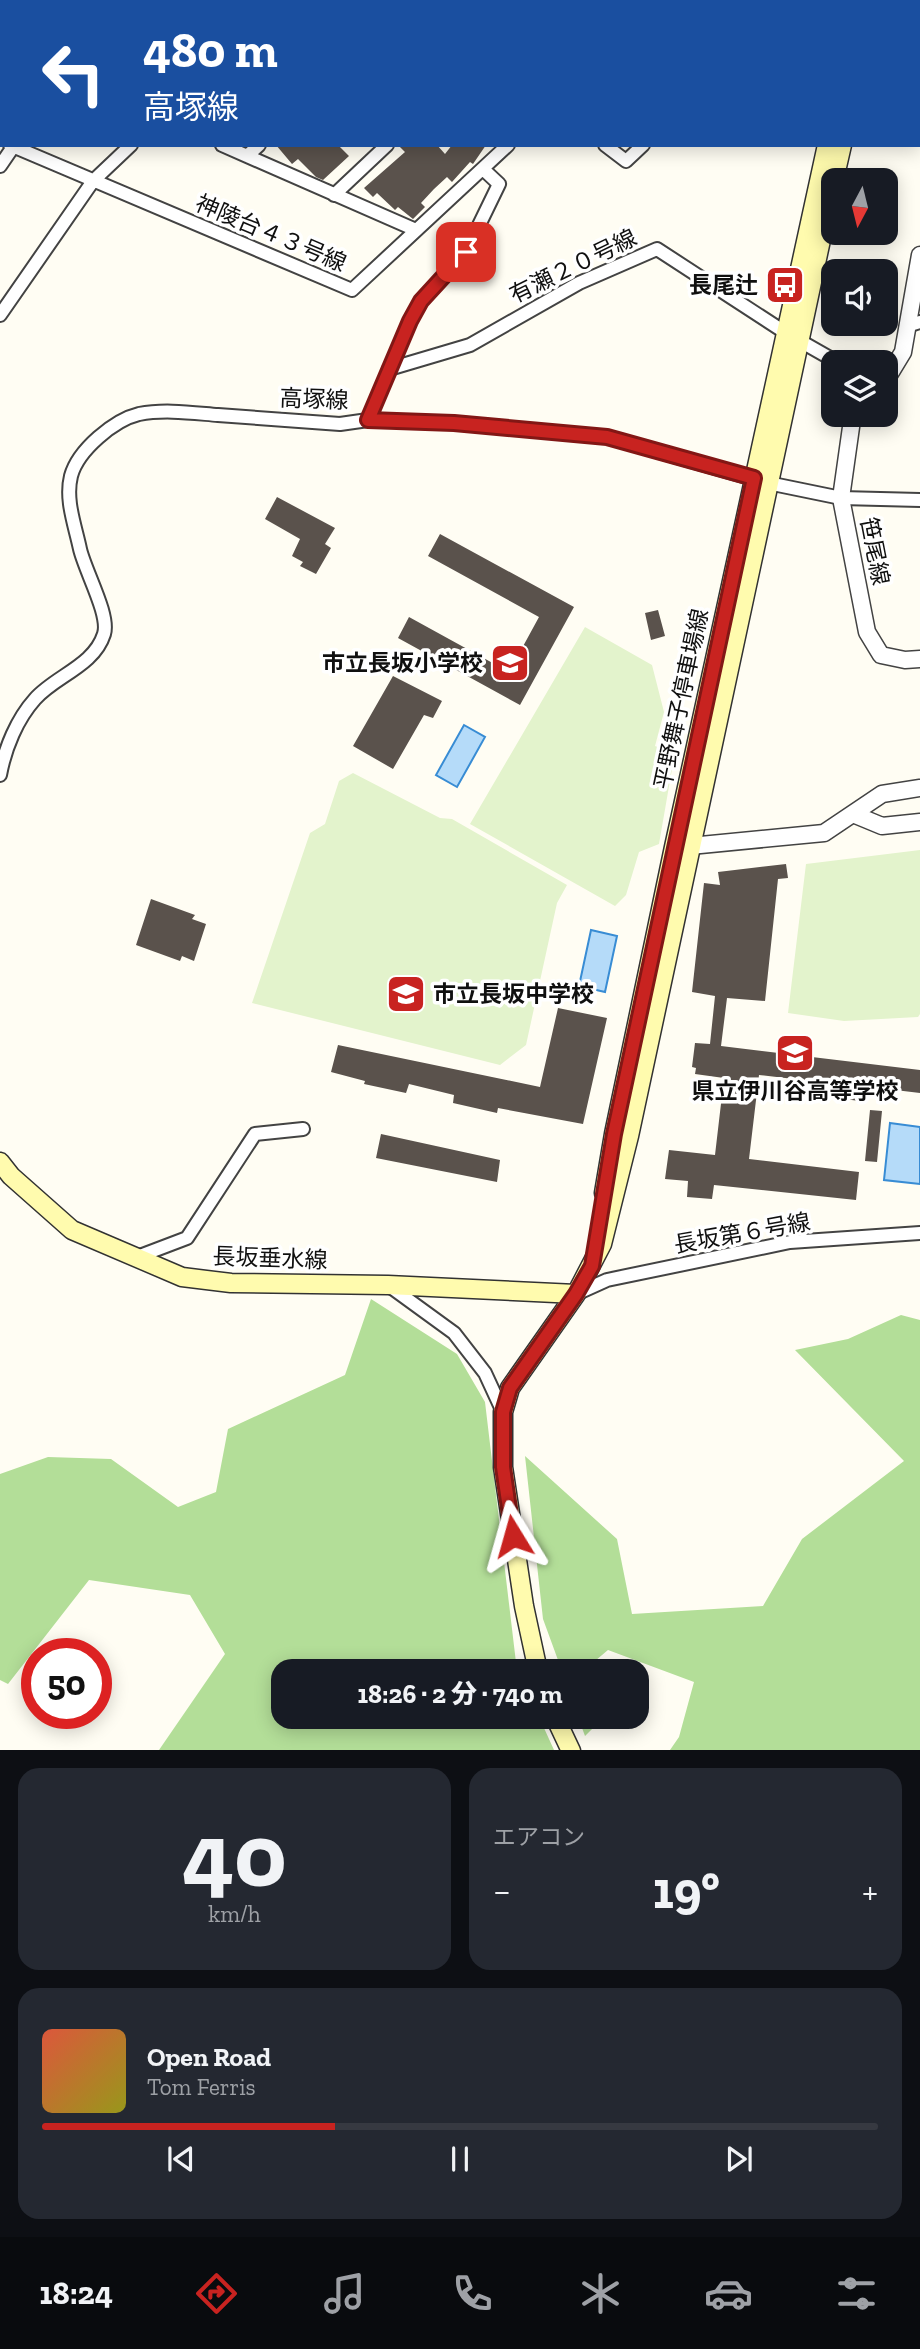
<!DOCTYPE html>
<html lang="ja">
<head>
<meta charset="utf-8">
<style>
	:root { --surface:#171b24; --page:#242831; --text:#f1f3f6; --muted:#9ea1a6; --line:#363941; --accent:#c82320 }
	body { margin:0; font-family:"Zilla Slab","Noto Sans JP",serif; background:var(--page); color:var(--text); height:100vh; display:flex; flex-direction:column; font-size:26px; white-space:nowrap }
	* { box-sizing:border-box; margin:0 }
	p { font-size:23px; color:var(--muted) }
	.icon { flex:none; width:38px; height:38px; fill:none; stroke:currentColor; stroke-width:2; stroke-linecap:round; stroke-linejoin:round }
	.map { position:relative; height:1750px; overflow:hidden }
	.side { display:flex; flex-direction:column; gap:18px; padding:18px; background:#0d0f14; flex:1 }
	.side>* { flex:none }
	.guide { position:absolute; left:0px; top:0px; width:920px; height:147px; box-shadow:0 4px 18px #0003; background:#1a4fa0; color:#fff; overflow:hidden }
	.needle { width:46px; rotate:187deg }
	.buttons { position:absolute; left:821px; top:168px; display:grid; gap:14px }
	.buttons a { display:grid; place-items:center; width:77px; height:77px; border-radius:14px; background:var(--surface); box-shadow:0 4px 18px #0003; font-size:35px }
	.speed { position:absolute; left:21px; top:1638px; display:flex; gap:14px; font-size:35px; font-weight:700; text-align:center }
	.speed>* { display:grid; place-content:center; width:91px; height:91px; border-radius:50%; background:var(--surface); box-shadow:0 4px 18px #0003; line-height:1 }
	.speed .limit { border:10px solid #d22; background:#fff; color:#111 }
	.pin { position:absolute; display:grid; place-items:center; width:60px; height:60px; color:#fff; margin:-30px; border-radius:14px; box-shadow:0 4px 10px #0006 }
	.me { position:absolute; width:77px; margin:-38px; rotate:352deg; stroke-linejoin:round; filter:drop-shadow(0 0 5px #0008) }
	.turn { display:flex; align-items:center; gap:24px; height:147px; padding:0 28px; font-size:32px }
	.turn .icon { width:91px; height:91px; stroke-width:2.5 }
	.turn b { display:block; font-size:49px; line-height:60px }
	.big { font-size:52px; font-weight:800; line-height:1.1 }
	.side .tile { flex:1; display:flex; flex-direction:column; justify-content:center; gap:10px; min-width:0; padding:0 24px; border-radius:21px; background:var(--page) }
	.side .dial { align-items:center; gap:0 }
	.dial b { font-size:91px; line-height:1 }
	.song { display:flex; align-items:center; gap:21px }
	.cover { width:84px; height:84px; border-radius:10px; background:linear-gradient(135deg,hsl(10 70% 55%),hsl(60 70% 35%)) }
	.played { height:7px; border-radius:4px; background:linear-gradient(90deg,var(--accent) 35%,var(--line) 35%) }
	.keys { display:flex; justify-content:space-around; direction:ltr }
	.heat { display:flex; justify-content:space-between; align-items:center; font-size:38px; direction:ltr }
	.side .tiles { flex:1; display:grid; gap:18px; grid-template-columns:1fr 1fr }
	.tile:last-child { grid-column:span 2 }
	.trip { position:absolute; left:271px; top:1659px; width:378px; height:70px; border-radius:21px; background:var(--surface); box-shadow:0 4px 18px #0003; font-weight:800; line-height:70px; text-align:center }
	.tabs { display:flex; height:112px; justify-content:space-around; align-items:center; background:#090b0e; color:var(--muted) }
	.tabs .icon { width:49px; height:49px }
	.tabs .selected { color:var(--accent) }
	.tabs b { font-size:32px; color:var(--text) }
	.map>svg:first-child { display:block }
</style>
</head>
<body>
<div class="map">
<svg width="920" height="1751" viewBox="0 0 920 1751">
	<rect width="100%" height="100%" fill="#fffdf3"/>
	<path fill="#b3de98" d="M371,1299L457,1354L485,1402L517,1671H284V1717H539L554,1750H159L225,1654L190,1595L89,1580L8,1684L0,1680V1474L48,1457L111,1459L178,1507L216,1492L228,1429L345,1375Z
		M901,1315L920,1320V1750H670L679,1737L694,1682L608,1650L583,1671H562L543,1619L525,1456L617,1539L632,1614L763,1606L802,1539L904,1461L795,1350L848,1339Z
		M578,1717H596L598,1723L585,1736Z"/>
	<path fill="#e3f3cc" d="M585,627L652,665L664,712L655,746L665,750L672,769L659,844L639,852L626,895L615,906L470,824Z
		M353,773L440,818L452,819L567,885L557,903L526,1045L500,1065L252,1003L310,833L325,824L339,781Z
		M920,850V1014L918,1017L844,1021L788,1013L806,864Z"/>
	<path fill="#b5dbf9" stroke="#388cd4" stroke-width="2" d="M464,725L485,737L457,787L436,775Z
		M591,930L617,936L605,992L579,986Z
		M890,1123L920,1127V1184L884,1180Z"/>
	<path fill="#5a524c" d="M276,145H338L349,156L323,180L316,177L298,159L292,164Z
		M398,145H437L445,154L452,145H486L473,164L470,162L452,182L447,177L434,189L421,203L425,207L413,219L398,207L395,210L377,193L373,197L364,188L405,152Z
		M277,497L335,528L325,544L331,548L316,574L300,566L303,562L292,556L300,539L265,519Z
		M440,534L574,607L520,705L398,638L409,617L509,672L539,617L428,556Z
		M658,610L665,636L651,640L645,613Z
		M393,676L442,701L433,718L424,715L393,769L353,746Z
		M786,864L788,878L778,879L765,1001L727,998L721,1046L920,1070V1093L870,1087L867,1102L844,1099V1085L759,1075L749,1159L859,1172L856,1200L714,1185L712,1199L687,1197L688,1181L665,1179L669,1150L715,1155L724,1078L695,1074L696,1068L692,1067L695,1043L710,1044L715,996L692,992L704,883L720,885L718,872Z
		M151,899L195,915L192,919L206,924L194,961L182,956L180,961L136,945Z
		M558,1008L607,1018L583,1124L498,1108L497,1113L453,1103L454,1095L409,1084L406,1093L364,1084L365,1081L331,1072L338,1045L540,1087Z
		M870,1110L882,1111L877,1162L865,1161Z
		M381,1134L500,1160L497,1182L376,1158Z"/>
	<g fill="none" stroke-linecap="round" stroke-linejoin="round">
		<g stroke="#434343" stroke-width="16">
			<path id="minor" d="M102,0L106,2
				M430,0L432,2
				M707,0L709,2
				M281,2L283,0
				M414,2L416,0
				M540,2L542,0
				M667,2L669,0
				M0,49H2
				M919,52H920
				M10,145L352,290L508,145
				M222,145L416,230
				M605,145L626,161L643,145
				M247,156L259,145
				M0,166L13,147
				M334,195L387,145
				M0,315L93,181L131,145
				M910,325L920,322
				M389,369L470,345L579,283L657,249L786,333L837,362
				M368,420L410,321L421,301L466,252L499,184L483,169
				M0,775C5,748 17,719 35,699C55,676 94,666 104,634C110,615 85,571 80,549C75,525 65,500 71,476C78,450 114,420 139,414C165,409 193,413 218,415C259,418 300,421 340,424L368,420L454,423L607,437L768,483L841,498L920,500
				M137,1257L187,1238L255,1134L303,1129
				M388,1285L454,1333L485,1373L503,1412
				M576,1294L607,1280L790,1242L920,1233"/>
		</g>
		<g stroke="#434343" stroke-width="19">
			<path id="tertiary" d="M886,380L903,352L920,255
				M856,415L852,420L841,498L867,632L881,655L905,660L920,659
				M853,814L882,826L920,822
				M680,847L824,833L882,794L920,788"/>
		</g>
		<g stroke="#323232" stroke-width="21">
			<path id="secondary" d="M858,2L859,0
				M872,2V0
				M834,180L842,145
				M0,1162L11,1176L72,1230L182,1277L231,1283L388,1285L576,1294
				M604,1193L614,1134L674,847L827,145
				M538,1671L524,1606L503,1467V1412L510,1388L576,1294L602,1244L629,1136L833,184
				M555,1717L571,1751"/>
		</g>
		<use href="#minor" stroke="#fff" stroke-width="12"/>
		<use href="#tertiary" stroke="#fff" stroke-width="16"/>
		<use href="#secondary" stroke="#fffbae" stroke-width="18"/>
	</g>
	<g fill="none" stroke-linecap="round" stroke-linejoin="round">
		<g stroke="#821715" stroke-width="18">
			<path id="route" d="M466,252L421,301L410,321L368,420L454,423L607,437L754,478L614,1134L592,1266L576,1294L510,1388L503,1412V1467L513,1536"/>
		</g>
		<use href="#route" stroke="#c82320" stroke-width="12"/>
	</g>
	<defs>
		<g id="bus-square" transform="scale(2.0125)"><rect x="-9" y="-9" width="18" height="18" rx="4" fill="#c82320" stroke="#fff"/><path d="M-5-6H5V4H4V6H2V4H-2V6H-4V4H-5ZM-3.5-4V0h7V-4ZM-3.5 1.2v1.5H-2V1.2ZM2 1.2v1.5H3.5V1.2Z" fill="#fff"/></g>
		<g id="school-square" transform="scale(2.0125)"><rect x="-9" y="-9" width="18" height="18" rx="4" fill="#c82320" stroke="#fff"/><path d="M0-5L7-2L0 1L-7-2ZM-4 1L0 2.5L4 1V4Q0 6-4 4Z" fill="#fff"/></g>
	</defs>
	<g fill-rule="evenodd">
		<use href="#bus-square" x="785" y="285"/>
		<use href="#school-square" x="510" y="663"/>
		<use href="#school-square" x="406" y="994"/>
		<use href="#school-square" x="795" y="1053"/>
	</g>
	<g text-anchor="middle" stroke-width="7" stroke-linejoin="round" paint-order="stroke">
		<g font-size="23" fill="#101010" stroke="#fff">
			<text transform="translate(271 233) rotate(23)" y="8">神陵台４３号線</text>
			<text transform="translate(573 266) rotate(-26)" y="8">有瀬２０号線</text>
			<text transform="translate(314 399) rotate(2)" y="8">高塚線</text>
			<text transform="translate(875 551) rotate(79)" y="8">笹尾線</text>
			<text transform="translate(681 699) rotate(-78)" y="8">平野舞子停車場線</text>
			<text transform="translate(742 1233) rotate(-10)" y="8">長坂第６号線</text>
			<text transform="translate(270 1258) rotate(2)" y="8">長坂垂水線</text>
		</g>
		<g font-size="23" font-weight="bold" fill="#101010" stroke="#fff" text-anchor="end">
			<text x="758" y="293">長尾辻</text>
			<text x="483" y="671">市立長坂小学校</text>
			<text x="433" y="1002" text-anchor="start">市立長坂中学校</text>
			<text x="795" y="1099" text-anchor="middle">県立伊川谷高等学校</text>
		</g>
	</g>
</svg>
<div class="buttons">
<a><svg class="needle" viewBox="-14 -14 28 28"><path d="M0-13l5 13h-10z" fill="#e53935"/><path d="M0 13l5-13h-10z" fill="#9ea1a6"/></svg></a>
<a><svg class="icon" aria-label="sound" viewBox="0 0 24 24"><path d="M4 9h4l5-4v14l-5-4H4zM17 9q2 3 0 6"/></svg></a>
<a><svg class="icon" aria-label="layers" viewBox="0 0 24 24"><path d="M12 4l9 5-9 5-9-5zM3 14l9 5 9-5"/></svg></a>
</div>
<div class="speed"><div class="limit">50</div></div>
<div class="pin" style="left:466px;top:252px;background:#d93025"><svg class="icon" aria-label="arrive" viewBox="0 0 24 24"><path d="M6 21V4h12l-3 4 3 4H6"/></svg></div>
<svg class="me" style="left:513px;top:1536px" viewBox="-20 -20 40 40"><path d="M0-17L14 15 0 8-14 15z" fill="#c82320" stroke="#fff" stroke-width="4"/></svg>
<div class="trip">18:26 · 2 分 · 740 m</div>
<div class="guide">
<div class="turn"><svg class="icon" aria-label="left" viewBox="0 0 24 24"><path d="M17 20v-9H6M10 6l-5 5 5 5"/></svg><div><b>480 m</b>高塚線</div></div>
</div>
</div>
<section class="side">
<div class="tiles">
<div class="tile dial"><b>40</b><p>km/h</p></div>
<div class="tile"><p>エアコン</p>
<div class="heat"><a>−</a><b class="big">19°</b><a>+</a></div>
</div>
<div class="tile">
<div class="song"><i class="cover"></i><div><b>Open Road</b><p>Tom Ferris</p></div></div>
<div class="played"></div>
<div class="keys"><svg class="icon" aria-label="previous" viewBox="0 0 24 24"><path d="M18 5L8 12l10 7zM5 5v14"/></svg><svg class="icon" aria-label="pause" viewBox="0 0 24 24"><path d="M8 5v14M16 5v14"/></svg><svg class="icon" aria-label="next" viewBox="0 0 24 24"><path d="M6 5l10 7-10 7zM19 5v14"/></svg></div>
</div>
</div>
</section>
<nav class="tabs">
<b>18:24</b>
<svg class="icon selected" aria-label="directions" viewBox="0 0 24 24"><path d="M12 3l9 9-9 9-9-9zM9 14v-3h6M13 9l2 2-2 2"/></svg>
<svg class="icon" aria-label="music" viewBox="0 0 24 24"><path d="M9 18V5l10-2v13"/><circle cx="6" cy="18" r="3"/><circle cx="16" cy="16" r="3"/></svg>
<svg class="icon" aria-label="phone" viewBox="0 0 24 24"><path d="M5 4h4l2 5-3 2q2 4 5 5l2-3 5 2v4C11 20 4 13 5 4z"/></svg>
<svg class="icon" aria-label="climate" viewBox="0 0 24 24"><path d="M12 3v18M4 7l16 10M4 17L20 7"/></svg>
<svg class="icon" aria-label="car" viewBox="0 0 24 24"><path d="M5 17H2v-5l4-1 3-4h7l3 4 3 1v5h-3M9 17h6M6 11h13"/><circle cx="7" cy="17" r="2"/><circle cx="17" cy="17" r="2"/></svg>
<svg class="icon" aria-label="filters" viewBox="0 0 24 24"><path d="M4 7h16M4 17h16"/><circle cx="9" cy="7" r="2"/><circle cx="15" cy="17" r="2"/></svg>
</nav>
</body>
</html>
